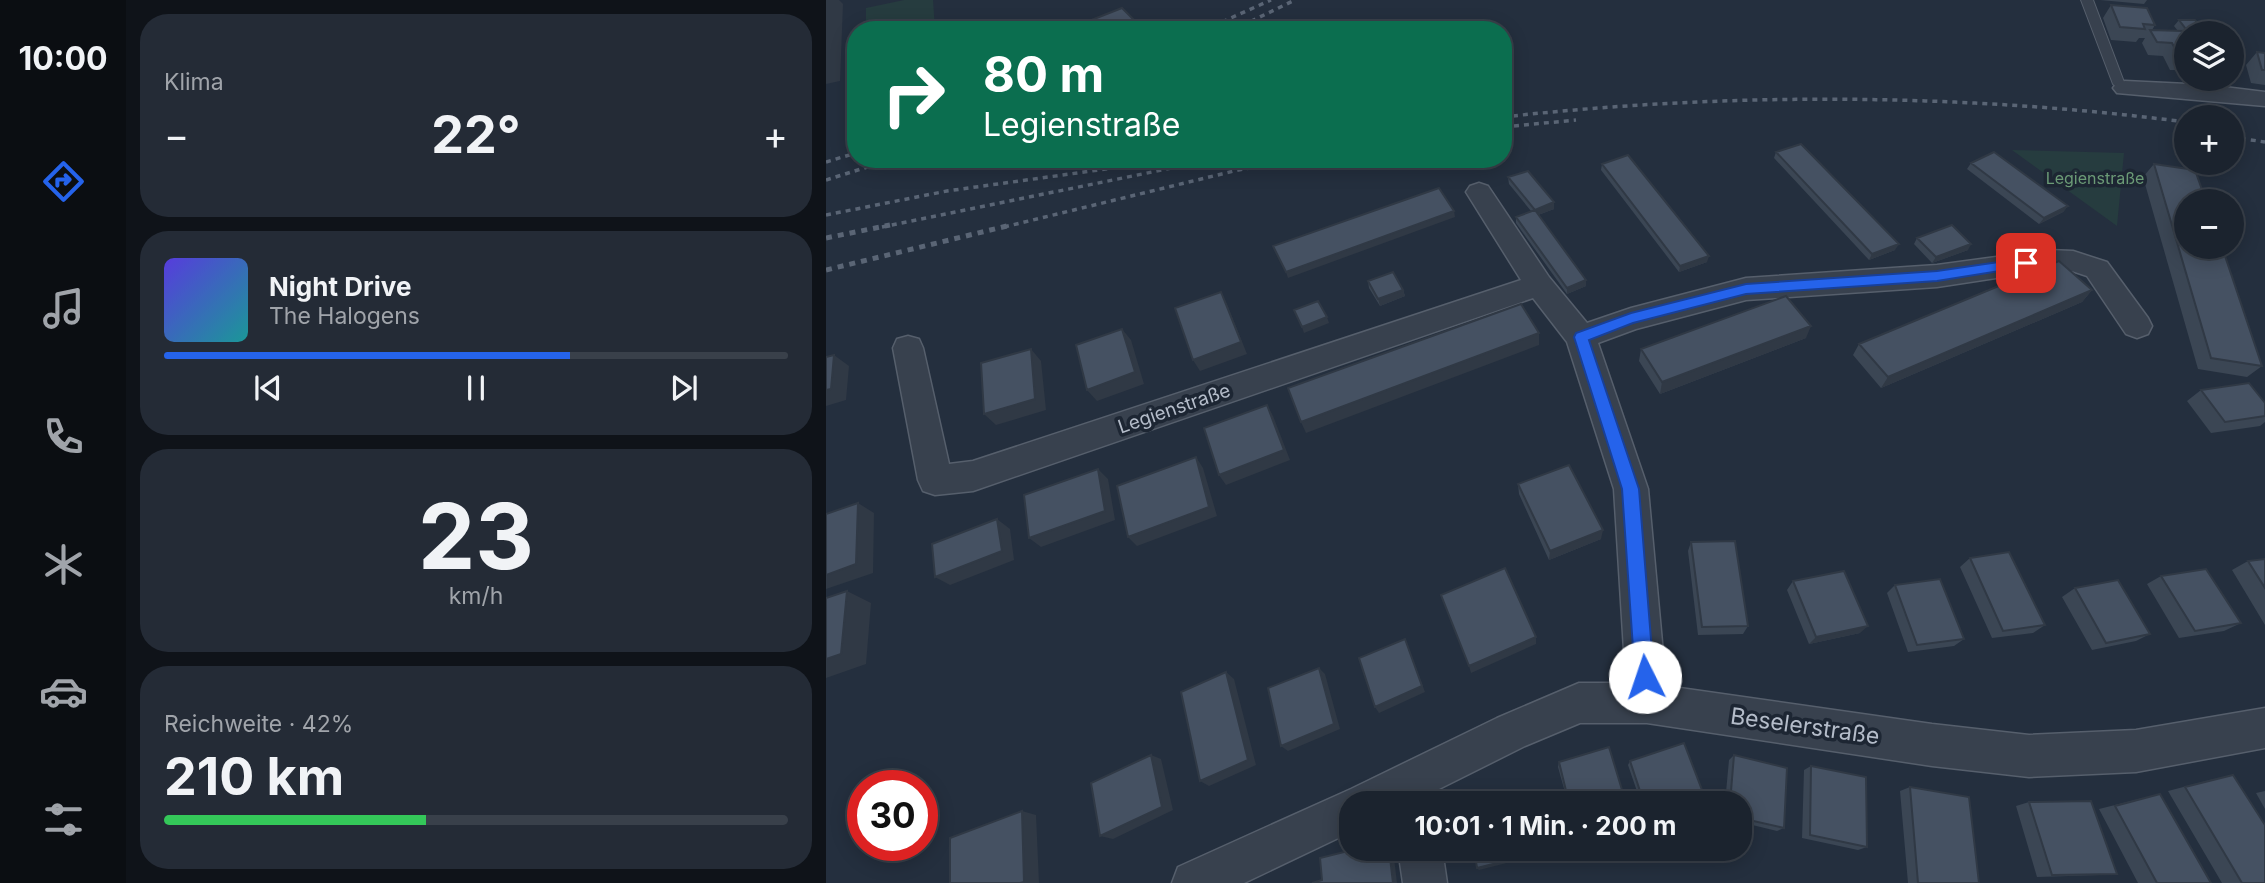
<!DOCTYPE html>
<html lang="de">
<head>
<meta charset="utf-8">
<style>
	:root { --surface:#1b232e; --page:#242b36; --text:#f1f3f6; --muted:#a0a4aa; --line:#39404a; --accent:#2563eb }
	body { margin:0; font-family:Inter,sans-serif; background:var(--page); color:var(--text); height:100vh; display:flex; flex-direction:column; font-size:26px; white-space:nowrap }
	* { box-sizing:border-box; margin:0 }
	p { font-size:23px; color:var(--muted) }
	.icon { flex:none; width:38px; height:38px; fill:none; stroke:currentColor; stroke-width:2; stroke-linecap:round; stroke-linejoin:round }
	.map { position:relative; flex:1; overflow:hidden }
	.side { display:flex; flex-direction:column; gap:14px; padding:14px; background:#0f1319; width:700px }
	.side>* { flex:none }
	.hud { position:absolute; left:21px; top:21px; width:665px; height:147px; border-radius:28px; box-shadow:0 4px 18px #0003,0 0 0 2px var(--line); background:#0b6e4f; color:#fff; overflow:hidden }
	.tools { position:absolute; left:1348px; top:21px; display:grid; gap:14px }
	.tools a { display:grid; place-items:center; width:70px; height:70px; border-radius:50%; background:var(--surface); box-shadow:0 4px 18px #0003,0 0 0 2px var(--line); font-size:35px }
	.speed { position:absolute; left:21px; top:770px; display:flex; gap:14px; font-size:35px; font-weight:700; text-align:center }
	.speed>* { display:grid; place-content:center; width:91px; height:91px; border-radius:50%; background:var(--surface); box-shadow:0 4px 18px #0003,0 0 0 2px var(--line); line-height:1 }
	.speed .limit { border:10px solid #d22; background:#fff; color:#111 }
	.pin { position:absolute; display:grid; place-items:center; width:60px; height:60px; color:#fff; margin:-30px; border-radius:14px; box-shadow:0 4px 10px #0006 }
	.me { position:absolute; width:77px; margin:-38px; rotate:356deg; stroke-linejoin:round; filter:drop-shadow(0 0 5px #0008) }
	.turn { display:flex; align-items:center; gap:24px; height:147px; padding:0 21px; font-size:32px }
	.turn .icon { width:91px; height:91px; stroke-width:2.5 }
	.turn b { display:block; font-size:49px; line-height:60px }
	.big { font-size:52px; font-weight:700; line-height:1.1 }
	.side .tile { flex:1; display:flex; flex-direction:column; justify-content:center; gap:10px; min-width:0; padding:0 24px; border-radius:28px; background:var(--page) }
	.side .dial { align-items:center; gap:0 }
	.dial b { font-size:91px; line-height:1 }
	.song { display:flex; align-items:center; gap:21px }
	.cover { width:84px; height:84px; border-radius:10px; background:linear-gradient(135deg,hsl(250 70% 55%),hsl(180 70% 35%)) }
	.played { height:7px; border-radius:4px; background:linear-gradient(90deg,var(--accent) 65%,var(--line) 65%) }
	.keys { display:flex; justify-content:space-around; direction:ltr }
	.heat { display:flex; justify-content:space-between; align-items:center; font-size:38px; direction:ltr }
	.charge { height:10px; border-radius:5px; background:linear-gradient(90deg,#34c759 42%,var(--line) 0) }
	.trip { position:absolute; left:513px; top:791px; width:413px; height:70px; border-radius:28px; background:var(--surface); box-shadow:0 4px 18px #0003,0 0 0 2px var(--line); font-weight:700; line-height:70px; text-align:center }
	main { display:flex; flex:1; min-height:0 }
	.tabs { display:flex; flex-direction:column; width:126px; justify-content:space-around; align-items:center; background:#0b0e12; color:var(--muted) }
	.tabs .icon { width:49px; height:49px }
	.tabs .on { color:var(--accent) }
	.tabs b { font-size:32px; color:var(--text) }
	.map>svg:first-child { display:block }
</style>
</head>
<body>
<main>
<nav class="tabs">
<b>10:00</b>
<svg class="icon on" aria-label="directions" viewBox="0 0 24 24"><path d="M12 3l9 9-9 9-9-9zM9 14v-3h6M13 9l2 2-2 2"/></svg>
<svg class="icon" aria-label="music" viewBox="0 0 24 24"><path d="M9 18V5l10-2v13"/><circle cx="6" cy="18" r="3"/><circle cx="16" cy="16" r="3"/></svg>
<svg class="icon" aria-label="phone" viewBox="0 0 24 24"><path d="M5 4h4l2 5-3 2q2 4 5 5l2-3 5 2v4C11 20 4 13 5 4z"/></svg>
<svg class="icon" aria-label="climate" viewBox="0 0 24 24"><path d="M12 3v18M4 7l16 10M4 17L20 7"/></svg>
<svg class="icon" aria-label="car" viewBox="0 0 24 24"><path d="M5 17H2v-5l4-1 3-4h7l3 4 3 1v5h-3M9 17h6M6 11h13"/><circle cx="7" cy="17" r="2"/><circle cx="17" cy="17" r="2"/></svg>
<svg class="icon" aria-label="filters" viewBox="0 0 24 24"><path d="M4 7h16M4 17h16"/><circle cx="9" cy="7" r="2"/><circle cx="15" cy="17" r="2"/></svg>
</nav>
<section class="side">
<div class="tile"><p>Klima</p>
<div class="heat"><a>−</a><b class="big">22°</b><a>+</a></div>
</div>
<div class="tile">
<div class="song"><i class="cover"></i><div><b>Night Drive</b><p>The Halogens</p></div></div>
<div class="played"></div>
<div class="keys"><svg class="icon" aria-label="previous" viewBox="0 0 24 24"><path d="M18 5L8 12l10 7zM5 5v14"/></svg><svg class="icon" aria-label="pause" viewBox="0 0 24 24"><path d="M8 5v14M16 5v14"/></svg><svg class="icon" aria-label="next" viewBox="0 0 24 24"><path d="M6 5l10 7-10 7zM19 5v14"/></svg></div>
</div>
<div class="tile dial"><b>23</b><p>km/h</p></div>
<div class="tile"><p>Reichweite · 42%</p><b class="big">210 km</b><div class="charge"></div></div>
</section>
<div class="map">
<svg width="1439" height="883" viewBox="0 0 1439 883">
	<rect width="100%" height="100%" fill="#242f3e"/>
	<path fill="#263c3f" d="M78,0H107L109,30H40V8Z
		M1186,150L1298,153L1291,226Z"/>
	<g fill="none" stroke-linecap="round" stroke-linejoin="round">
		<g stroke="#565f6c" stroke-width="2">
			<path id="service" d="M1255,0H1267L1298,82L1305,88L1303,91H1295L1287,84Z"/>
		</g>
		<g stroke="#565f6c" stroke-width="3">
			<path id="minor" d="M1299,81L1382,85L1439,92V106L1291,93L1287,88L1291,83Z
				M653,183L662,186L723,277L761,323L805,308L920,278L1111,265L1222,250L1247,251L1281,262L1322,318L1326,326L1322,334L1311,338L1300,334L1261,276L1246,271L1222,270L1111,287L920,300L810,329L772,343L822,489L840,686L1106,724L1203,735L1310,730L1439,708V748L1310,772L1203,777L1106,766L821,723H754L699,746L585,803H525V832L418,883H346L352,867L525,789L671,718L753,683H800L788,489L741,342L707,298L147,491L109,495L97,491L92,480L67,348L71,339L82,336L93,339L97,348L123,464L147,461L695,280L640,192L644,186Z
				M572,849H616L621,883H577Z"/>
		</g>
		<use href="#service" fill="#38414e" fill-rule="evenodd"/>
		<use href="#minor" fill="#38414e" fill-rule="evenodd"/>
		<path stroke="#5a6575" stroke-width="3.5" stroke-dasharray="5 5" stroke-linecap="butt" d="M378,30L445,0
			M407,30L469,0
			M677,117C903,92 1134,93 1360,122
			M688,126L750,120
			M1405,137L1439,142
			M0,162L30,153
			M0,180L67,159
			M0,215L121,191L316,164
			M56,227L390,159
			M178,227L408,171L469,159"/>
		<path stroke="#5a6575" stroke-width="5" stroke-dasharray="6 6" stroke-linecap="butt" d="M0,238L64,225
			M0,270L185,225"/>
	</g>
	<path fill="#3b4654" d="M1274,0H1321L1318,4Z
		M1285,5L1329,25L1326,30L1352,31L1348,26L1353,20L1379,33H1360V70H1344L1337,56L1322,55L1316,43L1319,38H1313L1310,42L1285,40L1277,18Z
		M1431,52L1439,53V85L1425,83L1420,65Z
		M950,152L1069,250L1043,260L948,158Z
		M1145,163L1242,206L1237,212L1213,224L1141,169Z
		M776,164L881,262L853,272L775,170Z
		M1328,164L1436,366L1421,377L1372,369L1317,177Z
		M682,177L728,202V209L712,215L760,280V286L741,294L690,223V217L705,211L683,184Z
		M1091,238L1142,250L1106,263L1088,244Z
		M542,281L577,290L579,296L554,306L543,288Z
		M1266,290L1256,302L1055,388L1027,355L1033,344Z
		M980,338L834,394L813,361L815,349Z
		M1375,390L1439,403V422L1434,426L1385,433L1361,401Z
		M692,484L775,539L723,560L693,494Z
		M865,542L922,626L917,634L872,635L862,551Z
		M1144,558L1219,625L1207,633L1166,638L1134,567Z
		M1439,559V625L1406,570L1422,561Z
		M1335,576L1415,623L1398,631L1353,638L1321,584Z
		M967,581L1034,633L983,644L961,590Z
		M1069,585L1138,639L1128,646L1082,652L1061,593Z
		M1249,588L1324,634L1310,641L1266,650L1236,597Z
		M908,755L958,828L951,831L914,822V803H899L903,760Z
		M804,761L881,803H815L802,765Z
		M733,762L800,803H742L732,767Z
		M985,766L1041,847L1032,850L976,838L978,770Z
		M1388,779L1439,883H1396L1342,791Z
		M1084,787L1153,883H1082L1074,791Z
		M1439,791V809L1430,793Z
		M1317,798L1385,883H1312L1273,809Z
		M1203,802L1291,874L1274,875L1211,877L1190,806Z"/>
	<path fill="#303945" d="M0,0H13L17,4L14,81L0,84Z
		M307,19L312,30H279Z
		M728,202V209L709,216V210Z
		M1242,206L1237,212L1213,224L1218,218Z
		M628,211L629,217L462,278L460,272Z
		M1073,244L1069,250L1043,260L1046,254Z
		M1145,244L1142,250L1106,263L1110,257Z
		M883,256L881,262L853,272L854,266Z
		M760,280V286L741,294V288Z
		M577,290L579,296L554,306L552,299Z
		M1266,290L1256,302L1055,388L1062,377Z
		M395,292L401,304L421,354L374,371L367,360Z
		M501,317L503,323L478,333L476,327Z
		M985,326L980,338L834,394L836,382Z
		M296,329L305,340L318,384L271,401L261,390Z
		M713,333V345L480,433L475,422Z
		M205,349L215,361L220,410L170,425L158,414Z
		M8,355L23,366L20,400L0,406V390Z
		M441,405L447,416L464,460L400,485L393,475Z
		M370,457L377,468L391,516L311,546L302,537Z
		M272,469L282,479L289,520L215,547L203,538Z
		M32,503L48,513L47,573L0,589V575Z
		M171,519L184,529L188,560L124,585L109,577Z
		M777,530L775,539L723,560L724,551Z
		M21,591L45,603L40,664L0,678V659Z
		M1042,626L1034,633L983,644L990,637Z
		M710,637V644L645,673L643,666Z
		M579,639L599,692L553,713L549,707Z
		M493,668L499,674L514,729L462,751L455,746Z
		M400,672L408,679L430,765L383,786L374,781Z
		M325,755L335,759L347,810L287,839L274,836Z
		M196,811L210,815L213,883H194Z
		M563,849H567L571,883H567Z
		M703,855L704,857L653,870L651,868Z"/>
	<path fill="#455162" stroke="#303945" stroke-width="2" d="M1285,5L1321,8L1329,25L1317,24L1319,29L1294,27Z
		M296,8L307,19L279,30H240Z
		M1353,20H1369L1379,33H1363Z
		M1324,30L1357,31L1360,36V57L1353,56L1346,43L1331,42Z
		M1431,52L1439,53V70H1436Z
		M975,144L1073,244L1046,254L950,152Z
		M1168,152L1242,206L1218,218L1145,163Z
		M802,155L883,256L854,266L776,164Z
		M1328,164L1369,170L1380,201H1360V247H1396L1436,366L1385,358Z
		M702,171L728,202L709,210L760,280L741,288L690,217L709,210L682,177Z
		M613,188L628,211L460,272L447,246Z
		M1126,225L1145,244L1110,257L1091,238Z
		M1233,261L1266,290L1062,377L1033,344Z
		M567,272L577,290L552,299L542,281Z
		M395,292L415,342L367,360L349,308Z
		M960,296L985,326L836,382L815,349Z
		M492,301L501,317L476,327L468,310Z
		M695,304L713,333L475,422L462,388Z
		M296,329L309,372L261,390L250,345Z
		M205,349L209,399L158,414L155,363Z
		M8,355L5,389L0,390V357Z
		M1423,383L1439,403V416L1399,422L1375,390Z
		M441,405L458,450L393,475L378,428Z
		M370,457L383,507L302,537L291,486Z
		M743,465L777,530L724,551L692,484Z
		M272,469L279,511L203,538L198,495Z
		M32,503L30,564L0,575V514Z
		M171,519L176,551L109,577L106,544Z
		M909,541L922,626L876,627L865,542Z
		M1183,552L1219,625L1177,631L1144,558Z
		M1439,559V588L1422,561Z
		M679,568L710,637L643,666L615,595Z
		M1380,569L1415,623L1369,631L1335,576Z
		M1018,571L1042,626L990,637L967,581Z
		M1114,579L1138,639L1091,645L1069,585Z
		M1292,580L1324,634L1280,643L1249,588Z
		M21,591L15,654L0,659V598Z
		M579,639L596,686L549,707L533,658Z
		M493,668L508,724L455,746L442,688Z
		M400,672L422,760L374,781L355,692Z
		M858,743L881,803H818L804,761Z
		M783,747L800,803H743L733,762Z
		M325,755L336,807L274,836L265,783Z
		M908,755L961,768L958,828L914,818V803H904Z
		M985,766L1040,777L1041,847L984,835Z
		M1407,775L1439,825V883H1416L1359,787Z
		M1084,787L1143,797L1153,883H1092Z
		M1334,794L1385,883H1331L1289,806Z
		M692,798L693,803H672Z
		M1265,801L1291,874L1226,875L1203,802Z
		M196,811L198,882L194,883H124V838Z
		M530,849H563L567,883H486L496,880L494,858Z
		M648,849H702L703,855L651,868Z"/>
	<path fill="#2563eb" stroke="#184099" stroke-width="2" d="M1200,258L1205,259V266L1111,281L920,294L807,323L763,340L813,489L828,677L825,683L819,686L812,683L809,677L796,489L748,337L750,333L805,313L920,284L1111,271Z"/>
	<g text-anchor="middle" stroke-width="7" stroke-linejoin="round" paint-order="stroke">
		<g font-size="16" fill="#6b9a76" stroke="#1d2633">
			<text x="1269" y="184">Legienstraße</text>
		</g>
		<g font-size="19" fill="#b4bcc9" stroke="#1d2633">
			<text transform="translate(348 408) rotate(-19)" y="7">Legienstraße</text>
		</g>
		<g font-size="23" fill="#b4bcc9" stroke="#1d2633">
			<text transform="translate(979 726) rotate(8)" y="8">Beselerstraße</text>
		</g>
	</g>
</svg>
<div class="tools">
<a><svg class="icon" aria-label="layers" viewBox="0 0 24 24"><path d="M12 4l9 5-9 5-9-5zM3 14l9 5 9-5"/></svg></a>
<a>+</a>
<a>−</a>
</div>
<div class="speed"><div class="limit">30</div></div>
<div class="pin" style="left:1200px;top:263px;background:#d93025"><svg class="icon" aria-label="arrive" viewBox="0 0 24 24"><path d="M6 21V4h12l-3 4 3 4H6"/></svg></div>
<svg class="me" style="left:819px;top:677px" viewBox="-20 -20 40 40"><circle r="19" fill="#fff"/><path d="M0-13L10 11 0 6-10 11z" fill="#2563eb"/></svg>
<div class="trip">10:01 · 1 Min. · 200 m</div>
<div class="hud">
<div class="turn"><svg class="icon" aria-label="right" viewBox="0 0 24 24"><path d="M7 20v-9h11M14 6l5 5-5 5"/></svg><div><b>80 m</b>Legienstraße</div></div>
</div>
</div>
</main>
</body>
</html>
